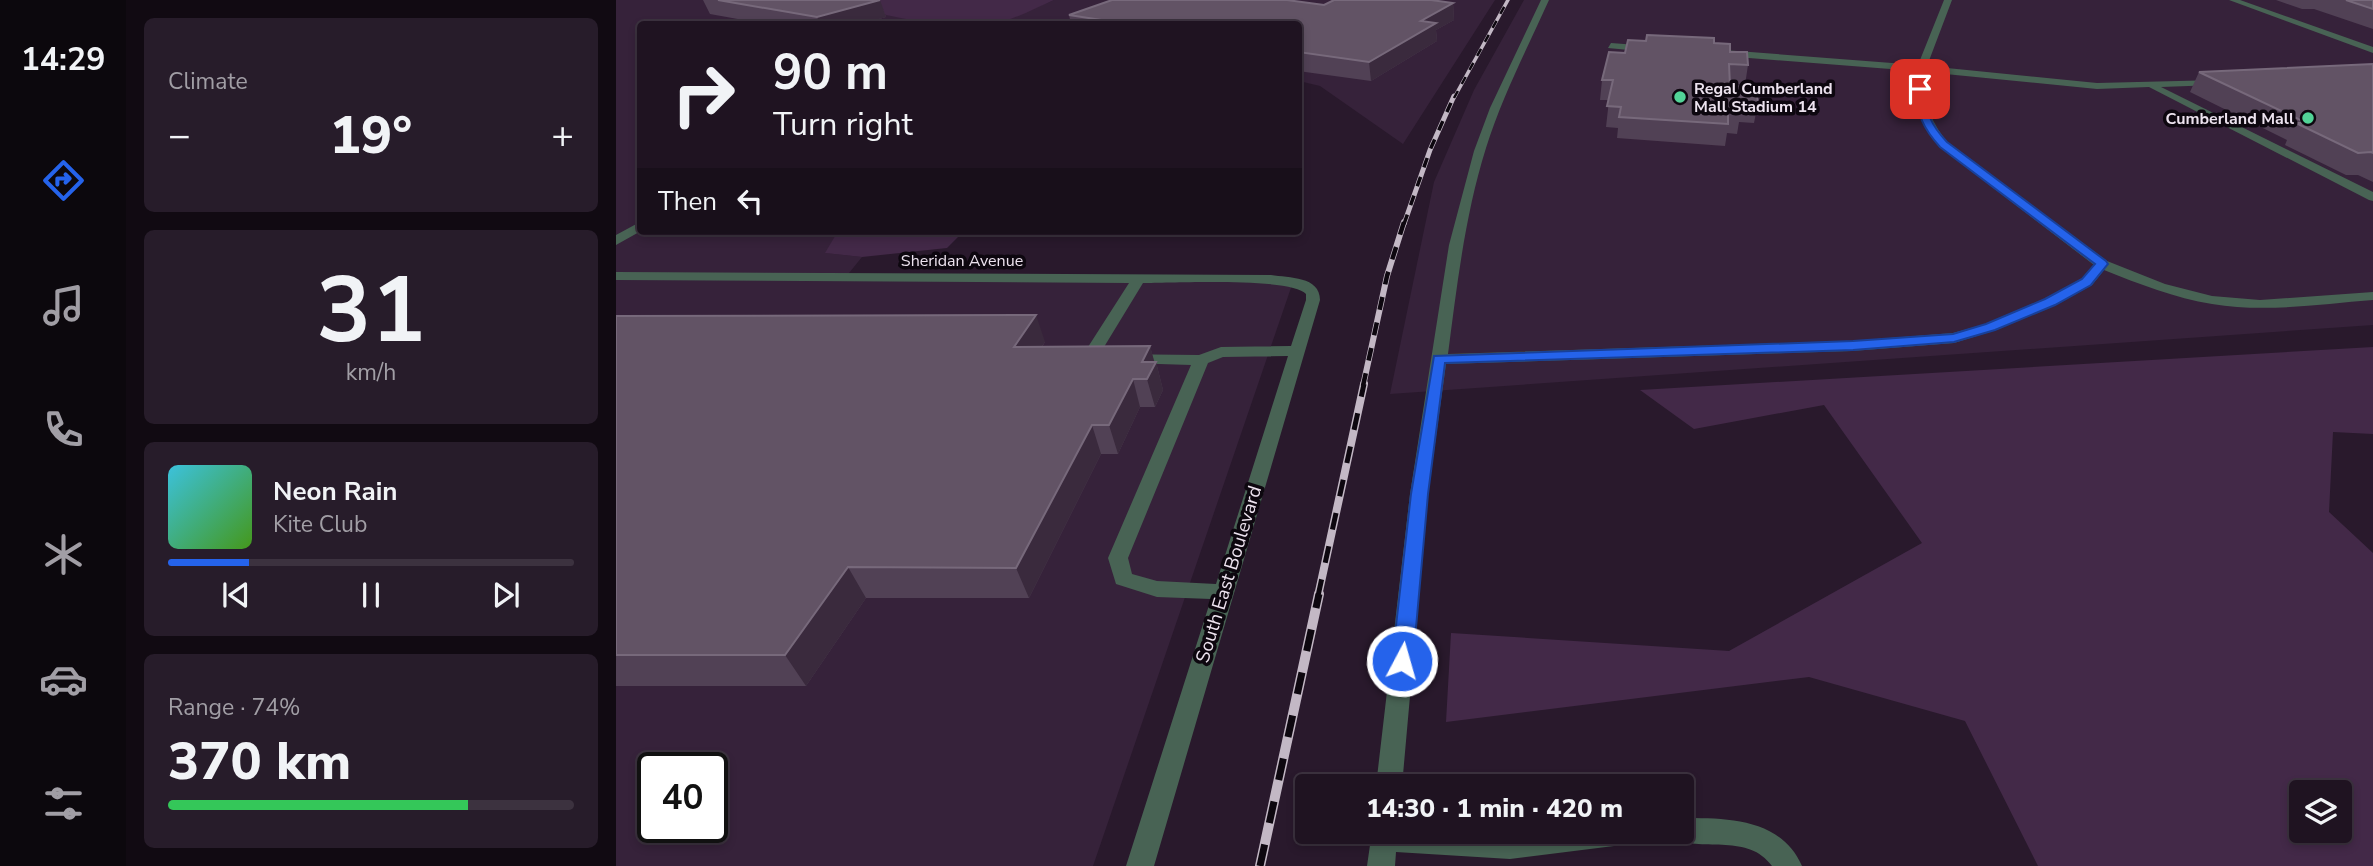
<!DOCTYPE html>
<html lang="en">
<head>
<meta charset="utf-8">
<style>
	:root { --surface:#1f1321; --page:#271c2a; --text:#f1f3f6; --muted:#a19ea5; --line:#3c323f; --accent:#2563eb }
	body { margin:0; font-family:"Nunito Sans",sans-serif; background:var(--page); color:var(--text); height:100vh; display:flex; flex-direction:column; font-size:26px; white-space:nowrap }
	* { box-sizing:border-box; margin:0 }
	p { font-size:23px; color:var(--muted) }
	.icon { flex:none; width:38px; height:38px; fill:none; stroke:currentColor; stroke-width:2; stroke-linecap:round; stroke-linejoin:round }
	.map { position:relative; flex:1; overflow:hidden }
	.side { display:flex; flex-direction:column; gap:18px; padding:18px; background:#110a12; width:490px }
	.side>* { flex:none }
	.banner { position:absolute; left:21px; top:21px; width:665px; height:214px; border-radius:7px; box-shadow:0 4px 10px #0003,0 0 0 2px var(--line); background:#1f1321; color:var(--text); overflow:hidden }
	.buttons { position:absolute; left:1673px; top:780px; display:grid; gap:14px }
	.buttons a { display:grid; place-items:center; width:63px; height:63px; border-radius:7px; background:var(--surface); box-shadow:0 4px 10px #0003,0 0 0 2px var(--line); font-size:35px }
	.speed { position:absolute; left:21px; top:752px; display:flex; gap:14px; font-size:35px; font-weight:700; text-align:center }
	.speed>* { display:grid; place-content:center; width:91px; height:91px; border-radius:50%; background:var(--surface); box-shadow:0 4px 10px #0003,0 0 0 2px var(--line); line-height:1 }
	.speed .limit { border:4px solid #111; border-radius:10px; background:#fff; color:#111 }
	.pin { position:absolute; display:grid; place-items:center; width:60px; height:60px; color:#fff; margin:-30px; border-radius:14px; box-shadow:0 4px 10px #0006 }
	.me { position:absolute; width:77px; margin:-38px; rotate:6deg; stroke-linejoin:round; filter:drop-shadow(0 0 5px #0008) }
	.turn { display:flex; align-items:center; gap:24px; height:147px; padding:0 21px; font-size:32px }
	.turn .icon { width:91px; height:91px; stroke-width:2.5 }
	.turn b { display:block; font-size:49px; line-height:60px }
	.then { display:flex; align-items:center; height:66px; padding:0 21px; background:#0003; gap:14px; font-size:26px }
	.big { font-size:52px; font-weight:800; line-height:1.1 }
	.side .card { flex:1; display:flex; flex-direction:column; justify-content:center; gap:10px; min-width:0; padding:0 24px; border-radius:10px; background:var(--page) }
	.side .dial { align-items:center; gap:0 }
	.dial b { font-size:91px; line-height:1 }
	.song { display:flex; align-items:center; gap:21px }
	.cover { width:84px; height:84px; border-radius:10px; background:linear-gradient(135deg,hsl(190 70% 55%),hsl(100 70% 35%)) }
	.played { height:7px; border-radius:4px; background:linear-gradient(90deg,var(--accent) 20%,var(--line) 20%) }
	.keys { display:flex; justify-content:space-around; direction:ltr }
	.heat { display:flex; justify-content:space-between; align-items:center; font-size:38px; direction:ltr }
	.charge { height:10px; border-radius:5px; background:linear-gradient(90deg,#34c759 74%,var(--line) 0) }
	.trip { position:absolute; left:679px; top:774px; width:399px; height:70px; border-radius:7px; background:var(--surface); box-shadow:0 4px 10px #0003,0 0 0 2px var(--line); font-weight:800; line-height:70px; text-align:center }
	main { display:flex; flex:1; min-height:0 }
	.tab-bar { display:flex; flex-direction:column; width:126px; justify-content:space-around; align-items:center; background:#0c080d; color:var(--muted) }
	.tab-bar .icon { width:49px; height:49px }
	.tab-bar .active { color:var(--accent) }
	.tab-bar b { font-size:32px; color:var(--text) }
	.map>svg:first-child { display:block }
</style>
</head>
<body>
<main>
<nav class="tab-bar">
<b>14:29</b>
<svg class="icon active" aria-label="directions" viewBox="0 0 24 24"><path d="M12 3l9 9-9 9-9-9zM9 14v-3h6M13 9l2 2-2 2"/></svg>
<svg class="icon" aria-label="music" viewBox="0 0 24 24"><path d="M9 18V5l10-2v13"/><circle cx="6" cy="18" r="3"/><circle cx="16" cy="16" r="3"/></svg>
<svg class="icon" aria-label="phone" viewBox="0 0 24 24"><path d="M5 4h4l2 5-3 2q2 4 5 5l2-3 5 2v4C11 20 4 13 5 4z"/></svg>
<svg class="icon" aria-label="climate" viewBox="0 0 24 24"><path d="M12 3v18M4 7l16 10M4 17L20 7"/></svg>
<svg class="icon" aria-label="car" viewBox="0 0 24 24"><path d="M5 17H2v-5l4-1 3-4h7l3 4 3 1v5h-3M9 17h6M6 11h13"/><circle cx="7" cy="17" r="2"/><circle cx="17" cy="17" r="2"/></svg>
<svg class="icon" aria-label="filters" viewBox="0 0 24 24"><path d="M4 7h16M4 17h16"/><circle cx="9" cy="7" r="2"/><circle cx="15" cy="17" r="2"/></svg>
</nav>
<section class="side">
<div class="card"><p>Climate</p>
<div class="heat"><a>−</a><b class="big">19°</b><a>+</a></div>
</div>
<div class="card dial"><b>31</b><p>km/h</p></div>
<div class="card">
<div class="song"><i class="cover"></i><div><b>Neon Rain</b><p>Kite Club</p></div></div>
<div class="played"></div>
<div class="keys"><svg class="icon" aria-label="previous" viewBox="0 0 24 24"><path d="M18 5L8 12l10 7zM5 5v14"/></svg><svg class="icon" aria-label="pause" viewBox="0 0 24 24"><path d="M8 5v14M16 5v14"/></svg><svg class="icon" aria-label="next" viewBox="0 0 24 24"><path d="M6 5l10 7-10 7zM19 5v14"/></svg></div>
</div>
<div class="card"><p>Range · 74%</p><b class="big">370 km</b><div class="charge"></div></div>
</section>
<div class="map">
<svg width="1757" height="866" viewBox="0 0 1757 866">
	<rect width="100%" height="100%" fill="#29192c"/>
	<path fill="#36223a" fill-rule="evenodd" d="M0,0H202L328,24H24V231H222L210,253L246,257L229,278L678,279L477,866H0ZM37,768H96V828H37Z
		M438,0H879L787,144L704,86L683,81L682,24H357L388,21Z
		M908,0H1757V325L774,394L818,182L858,90Z"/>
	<path fill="#432948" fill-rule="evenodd" d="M202,0H438C422,7 405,16 388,21C332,35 258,11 202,0Z
		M222,231H348L331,248L246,257L209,253Z
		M1757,347V434L1717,432L1713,512L1757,553V866H1422L1349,721L1193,677L830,722L835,633L1113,651L1306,543L1208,405L1078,429L1024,390ZM1685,793H1724V831H1685Z"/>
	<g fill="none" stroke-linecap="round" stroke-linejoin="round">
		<path fill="#486354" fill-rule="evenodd" d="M925,0H933C911,49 886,97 870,148C849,215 841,285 832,354L1236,341L1337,333L1370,324L1429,299L1466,279L1478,265L1324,147C1306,123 1295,102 1300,71L1108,56L1104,53L1108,50L1302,65L1328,0H1336L1311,66L1481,83L1603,80V84L1600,85L1545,87L1757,192V201L1753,200L1533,87L1481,89L1309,72C1306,101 1314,120 1332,143L1491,261L1549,284L1596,296L1644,300L1757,292V300C1704,304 1649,313 1596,304C1559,298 1523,284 1488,270L1476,285L1439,305L1380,330L1338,343L1236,351L830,364L812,494L786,786H760L794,494L833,245L858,151L874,108Z
			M1613,0H1624L1757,47V53Z
			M995,43L1034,46L1038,49L1034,52L992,48Z
			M24,222L25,231L0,245V235Z
			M0,272L655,275C673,278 704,276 704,300L538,866H510L595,599L541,597L500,584L492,558L575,365L479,362L472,347L513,283L0,280ZM527,283C555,283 676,277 690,294V300L675,346L605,347L583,355L491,354L488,347ZM672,356L600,584L541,581L516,574L512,558L592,363L607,357Z
			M1066,818C1111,818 1165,818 1186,866H1156C1132,833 1089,852 1057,839L1053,831H1066Z
			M756,831H1035L1031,840L1022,843L894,859L780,852L779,866H751Z"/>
		<g stroke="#c3b8c5" stroke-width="3.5">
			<path id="rail-far4" d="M838,98L892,0"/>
		</g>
		<g stroke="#c3b8c5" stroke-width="5">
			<path id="rail-far3" d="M788,224L814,150L838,96"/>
		</g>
		<g stroke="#c3b8c5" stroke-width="6">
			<path id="rail-far2" d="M747,386L771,276L788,222"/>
		</g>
		<g stroke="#c3b8c5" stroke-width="8">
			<path id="rail-far1" d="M702,596L748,384"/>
		</g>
		<g stroke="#c3b8c5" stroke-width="10">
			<path id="rail" d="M644,866L703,594"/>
		</g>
		<use href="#rail-far4" stroke="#0d070f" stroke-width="2.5" stroke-dasharray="8" stroke-linecap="butt"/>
		<use href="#rail-far3" stroke="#0d070f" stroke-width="3.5" stroke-dasharray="10" stroke-linecap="butt"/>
		<use href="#rail-far2" stroke="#0d070f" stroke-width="4.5" stroke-dasharray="13" stroke-linecap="butt"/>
		<use href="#rail-far1" stroke="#0d070f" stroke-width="5" stroke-dasharray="17" stroke-linecap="butt"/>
		<use href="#rail" stroke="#0d070f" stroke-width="7" stroke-dasharray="22" stroke-linecap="butt"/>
	</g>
	<path fill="#514155" d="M87,0H263L270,17L245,24H150L94,14Z
		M1660,0H1757V29L1698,9H1686Z
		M837,3L838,20L820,30L821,41L755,81L682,71V24H455L453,15L708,5Z
		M1098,43L1114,52L1132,65L1129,85L1114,84V86L1142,103L1138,123L1123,122L1121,134L1111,133L1109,146L1001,138L1002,128L990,127L993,100H984L986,80L1009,53Z
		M1757,64V182L1742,175H1730L1669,145L1671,140L1574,92L1583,72Z
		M0,316L429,342L426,347L534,346L538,362H540L547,390L539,407H524L502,454H485L413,598H250L190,686H0Z"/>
	<path fill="#3a2a3d" d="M264,0L270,17L245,24H204L201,17Z
		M837,3L838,20L820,30L821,41L755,81L753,62L805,21Z
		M420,315L429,342L407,374L398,347Z
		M534,346L539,364L540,362L547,390L539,407L526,362Z
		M517,379L524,407L502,454L493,425Z
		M476,425L485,454L413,598L400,568Z
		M232,567L250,598L190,686L169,655Z"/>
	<path fill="#625365" stroke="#77697b" stroke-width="2" d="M102,0H264L201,17Z
		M496,0H671L708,5L718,0H815L837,3L805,21L820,23L753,62L682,52V24H500L505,23L453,15Z
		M1730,0H1757V9Z
		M1031,35L1098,38V43L1114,44V52H1131L1132,65L1113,64L1114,86L1140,87L1142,103L1124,101V113L1112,112V124L1003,117L1005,107L991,106L997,80H986L993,52L1009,53L1012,40L1030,41Z
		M1757,64V153L1755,152L1742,153L1680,123H1691L1583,72Z
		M420,315L398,347L534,346L526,362H540L531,379H517L493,425H476L400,568L232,567L169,655H0V316Z"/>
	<path fill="#2563eb" stroke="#184099" stroke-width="2" d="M1304,86L1308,89C1310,113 1315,125 1331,142L1490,261L1492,264L1475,285L1439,305L1379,330L1338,342L1237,350L829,363L812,494L797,661L794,666L786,669L779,666L776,661L795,494L818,356L1237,341L1337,334L1370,324L1429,299L1466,279L1479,264L1324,147C1307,128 1301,115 1300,89Z"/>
	<g fill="#52d397" stroke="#0d070f" stroke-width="2.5">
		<circle cx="1064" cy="97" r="7"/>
		<circle cx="1692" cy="118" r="7"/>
	</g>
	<g text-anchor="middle" stroke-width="7" stroke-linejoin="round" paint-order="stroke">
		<g font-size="16" font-weight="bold" fill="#ede3ef" stroke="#0d070f" text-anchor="start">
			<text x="1078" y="94">Regal Cumberland<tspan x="1078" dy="18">Mall Stadium 14</tspan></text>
			<text x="1678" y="124" text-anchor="end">Cumberland Mall</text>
		</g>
		<g font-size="16" fill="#ede3ef" stroke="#0d070f">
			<text x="346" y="266">Sheridan Avenue</text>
		</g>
		<g font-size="19" fill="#ede3ef" stroke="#0d070f">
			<text transform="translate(612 574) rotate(-73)" y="7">South East Boulevard</text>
		</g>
	</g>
</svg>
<div class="buttons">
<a><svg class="icon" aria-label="layers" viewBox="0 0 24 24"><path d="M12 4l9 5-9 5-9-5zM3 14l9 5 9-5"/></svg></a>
</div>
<div class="speed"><div class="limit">40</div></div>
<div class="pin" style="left:1304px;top:89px;background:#d93025"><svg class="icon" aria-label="arrive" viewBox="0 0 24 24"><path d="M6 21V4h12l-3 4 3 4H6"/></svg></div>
<svg class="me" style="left:786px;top:661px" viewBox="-20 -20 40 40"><circle r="17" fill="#2563eb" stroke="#fff" stroke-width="3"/><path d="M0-11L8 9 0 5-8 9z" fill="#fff"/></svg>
<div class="trip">14:30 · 1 min · 420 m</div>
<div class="banner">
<div class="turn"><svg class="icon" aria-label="right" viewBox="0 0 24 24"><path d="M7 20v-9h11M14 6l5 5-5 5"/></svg><div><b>90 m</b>Turn right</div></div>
<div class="then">Then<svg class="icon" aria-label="left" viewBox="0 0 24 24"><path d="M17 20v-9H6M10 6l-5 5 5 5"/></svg></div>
</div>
</div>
</main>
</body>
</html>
